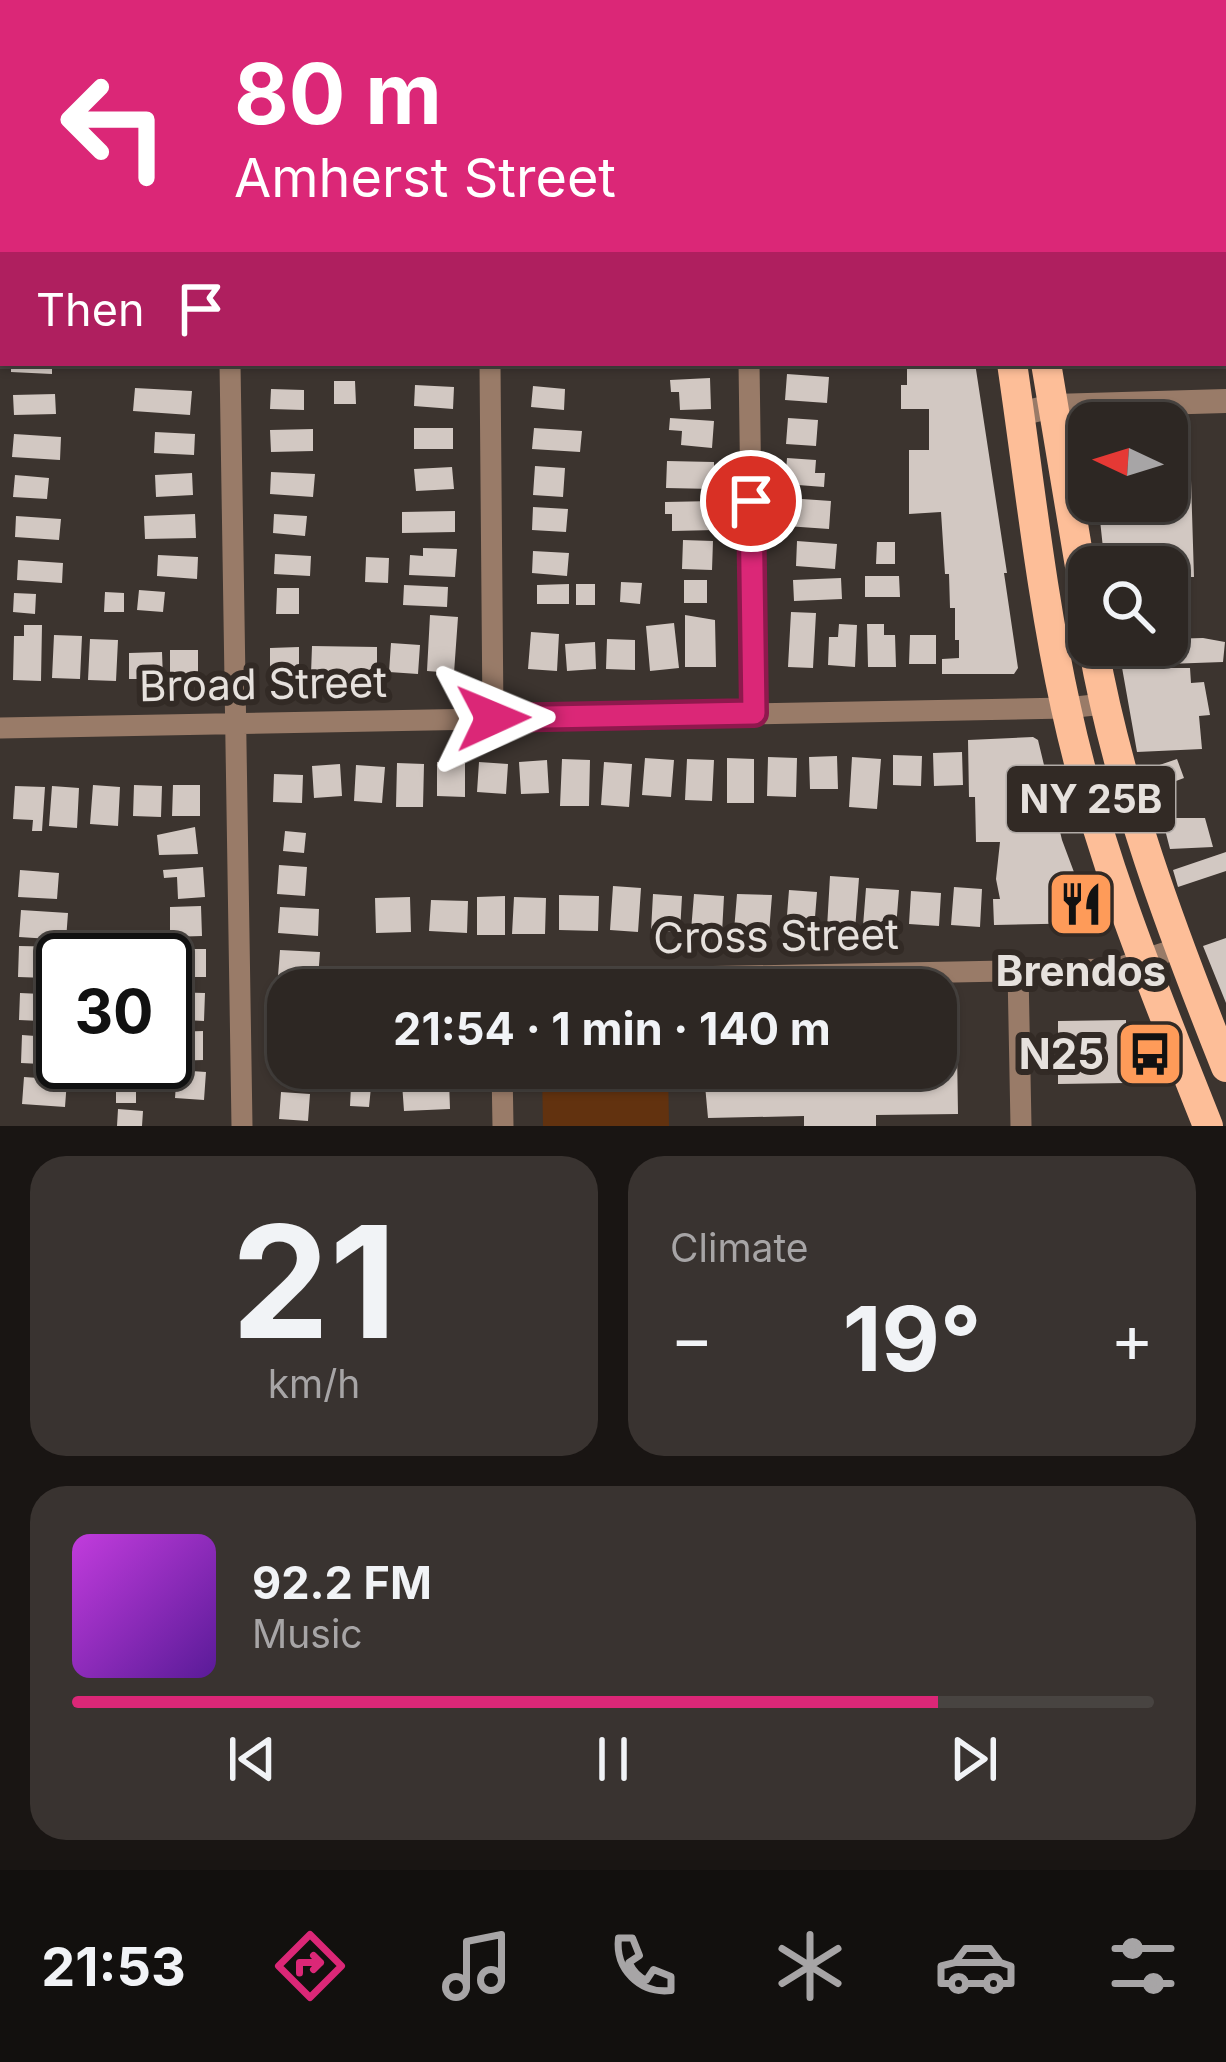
<!DOCTYPE html>
<html lang="en">
<head>
<meta charset="utf-8">
<style>
	:root { --surface:#2d2723; --page:#393330; --text:#f1f3f6; --muted:#a7a5a6; --line:#484441; --accent:#db2777 }
	body { margin:0; font-family:Inter,sans-serif; background:var(--page); color:var(--text); height:100vh; display:flex; flex-direction:column; font-size:45px; white-space:nowrap }
	* { box-sizing:border-box; margin:0 }
	p { font-size:39px; color:var(--muted) }
	.icon { flex:none; width:66px; height:66px; fill:none; stroke:currentColor; stroke-width:2; stroke-linecap:round; stroke-linejoin:round }
	.map { position:relative; height:1126px; overflow:hidden }
	.drawer { display:flex; flex-direction:column; gap:30px; padding:30px; background:#191513; flex:1 }
	.drawer>* { flex:none }
	.top-card { position:absolute; left:0px; top:0px; width:1227px; height:366px; box-shadow:0 3px 9px #0004,0 0 0 3px var(--line); background:#db2777; color:#fff; overflow:hidden }
	.needle { width:78px; rotate:274deg }
	.controls { position:absolute; left:1068px; top:402px; display:grid; gap:24px }
	.controls a { display:grid; place-items:center; width:120px; height:120px; border-radius:24px; background:var(--surface); box-shadow:0 3px 9px #0004,0 0 0 3px var(--line); font-size:60px }
	.speed { position:absolute; left:36px; top:933px; display:flex; gap:24px; font-size:60px; font-weight:700; text-align:center }
	.speed>* { display:grid; place-content:center; width:156px; height:156px; border-radius:50%; background:var(--surface); box-shadow:0 3px 9px #0004,0 0 0 3px var(--line); line-height:1 }
	.speed .limit { border:6px solid #111; border-radius:18px; background:#fff; color:#111 }
	.pin { position:absolute; display:grid; place-items:center; width:102px; height:102px; color:#fff; margin:-51px; border:6px solid #fff; border-radius:50%; box-shadow:0 3px 12px #0007 }
	.me { position:absolute; width:132px; margin:-66px; rotate:89deg; stroke-linejoin:round; filter:drop-shadow(0 0 9px #0008) }
	.turn { display:flex; align-items:center; gap:42px; height:252px; padding:0 36px; font-size:54px }
	.turn .icon { width:156px; height:156px; stroke-width:2.5 }
	.turn b { display:block; font-size:84px; line-height:102px }
	.then { display:flex; align-items:center; height:114px; padding:0 36px; background:#0003; gap:24px; font-size:45px }
	.big { font-size:90px; font-weight:700; line-height:1.1 }
	.drawer .card { flex:1; display:flex; flex-direction:column; justify-content:center; gap:18px; min-width:0; padding:0 42px; border-radius:36px; background:var(--page) }
	.drawer .dial { align-items:center; gap:0 }
	.dial b { font-size:156px; line-height:1 }
	.song { display:flex; align-items:center; gap:36px }
	.cover { width:144px; height:144px; border-radius:18px; background:linear-gradient(135deg,hsl(290 70% 55%),hsl(270 70% 35%)) }
	.played { height:12px; border-radius:6px; background:linear-gradient(90deg,var(--accent) 80%,var(--line) 80%) }
	.keys { display:flex; justify-content:space-around; direction:ltr }
	.heat { display:flex; justify-content:space-between; align-items:center; font-size:66px; direction:ltr }
	.drawer .tiles { flex:1; display:grid; gap:30px; grid-template-columns:1fr 1fr }
	.card:last-child { grid-column:span 2 }
	.trip { position:absolute; left:267px; top:969px; width:690px; height:120px; border-radius:36px; background:var(--surface); box-shadow:0 3px 9px #0004,0 0 0 3px var(--line); font-weight:700; line-height:120px; text-align:center }
	.menu { display:flex; height:192px; justify-content:space-around; align-items:center; background:#12100e; color:var(--muted) }
	.menu .icon { width:84px; height:84px }
	.menu .selected { color:var(--accent) }
	.menu b { font-size:54px; color:var(--text) }
	.map>svg:first-child { display:block }
</style>
</head>
<body>
<div class="map">
<svg width="1226" height="1126" viewBox="0 0 1226 1126">
	<rect width="100%" height="100%" fill="#3c342f"/>
	<path fill="#62320f" d="M542,1068H668L669,1126H543Z"/>
	<path fill="#d2c8c2" d="M11,363H52V374L11,372Z
		M930,363H975L1007,573H1004L1018,668L1014,674H942V659L959,658V640H955V608H950L949,574H945L941,512L909,514V450H929V409H901V385H907V366L931,367Z
		M787,374L829,377L827,403L785,400Z
		M710,378L711,409L680,410L679,392H671L670,380Z
		M334,381H355L356,404H334Z
		M415,385L454,387L453,409L414,406Z
		M533,386L565,389L564,410L531,407Z
		M135,388L192,391L190,415L133,411Z
		M271,389L304,390V410L270,409Z
		M55,394L56,414L14,415L13,395Z
		M670,418L714,421L712,448L681,445L682,431L669,430Z
		M788,418L818,420L816,446L786,444Z
		M414,428H453V449H414Z
		M534,428L582,431L580,452L532,449Z
		M313,429V451L271,452L270,430Z
		M155,432L195,434L194,455L154,453Z
		M14,434L61,437L60,460L12,457Z
		M787,458L816,460L815,473H825L824,487L785,484Z
		M667,461L714,462V489L666,488Z
		M535,466L565,468L563,497L533,495Z
		M452,467L454,489L416,491L414,469Z
		M271,472L315,474L313,497L270,494Z
		M192,473L193,495L156,497L155,475Z
		M15,475L49,478L47,499L13,497Z
		M1191,480L1194,577H1186L1187,601H1167V567H1105L1098,501H1167V481Z
		M788,498L831,501L829,529L786,526Z
		M714,501L715,530L672,531V514H665V502Z
		M533,507L568,509L566,532L532,530Z
		M455,511V532L402,533V512Z
		M195,514L196,538L145,539L144,516Z
		M274,514L307,516L305,536L273,533Z
		M16,516L61,519L59,540L15,537Z
		M683,540L713,541L712,570L682,569Z
		M797,541L837,544L835,569L796,566Z
		M877,542H895V564H876Z
		M423,548L457,549L455,577L409,575L410,555L423,556Z
		M533,551L569,553L567,576L532,573Z
		M275,554L311,556L310,576L274,574Z
		M158,555L198,557L197,579L157,576Z
		M366,557L389,558L388,583L365,582Z
		M18,560L63,563L62,583L17,580Z
		M865,576H899L900,597H865Z
		M841,578L842,599L794,601L793,580Z
		M684,580H707V603H684Z
		M621,582L642,583L640,604L620,602Z
		M569,584V604H537V585Z
		M576,584H595V605H576Z
		M404,585L448,587L447,607L403,605Z
		M277,588H299V614H276Z
		M139,590L165,592L163,612L137,610Z
		M105,592L124,593V612H104Z
		M14,593L36,594L35,614L13,612Z
		M791,612L816,613L813,668L788,667Z
		M430,615L458,617L454,673L427,671Z
		M685,615L715,620L716,667H685Z
		M674,623L679,668L650,671L646,626Z
		M839,624L857,625L855,667L828,665L829,637H838Z
		M867,624H884V635H895L896,667H868Z
		M24,625H42L41,681L13,680L14,636H24Z
		M531,632L559,634L557,671L528,669Z
		M54,635L82,636L80,679L52,678Z
		M910,635H936V664H909Z
		M1203,638L1225,642L1223,662L1167,664L1168,668H1190L1191,683L1204,682L1210,715L1199,716L1202,749L1137,752L1118,645H1167V639Z
		M90,639L118,640L116,681L88,680Z
		M607,639L635,640V670L606,669Z
		M595,642L596,669L567,671L565,644Z
		M391,643L420,645L418,674L389,672Z
		M312,646L377,647V676L311,674Z
		M299,647V677L270,678V648Z
		M170,650H198V677H170Z
		M162,652L163,679H129V653Z
		M1033,737L1038,740L1062,840L1093,923L994,925L993,899H1000L996,879L1000,842H976L975,797H969L968,740Z
		M962,752L963,785L934,786L933,753Z
		M893,755L922,756L921,786L893,785Z
		M837,756L838,789H810L809,757Z
		M768,757L797,758L796,797L767,796Z
		M852,757L881,759L877,809L849,807Z
		M645,758L674,760L671,797L642,795Z
		M727,758L754,759V803H727Z
		M562,759L590,760L589,806H560Z
		M687,759L714,760L712,801L685,800Z
		M1177,759L1184,778L1168,784L1171,792L1152,798L1142,771Z
		M547,760L549,793L521,794L519,762Z
		M437,762L465,763V797L437,796Z
		M479,762L508,764L506,794L477,792Z
		M604,762L632,764L629,807L601,805Z
		M397,763L424,764L423,807H396Z
		M340,764L342,796L314,798L312,766Z
		M356,765L385,767L382,803L354,801Z
		M274,774L303,775L302,803L273,802Z
		M93,785L120,787L118,826L90,824Z
		M134,785L162,786L161,817L133,816Z
		M173,785H200V816H172Z
		M15,786L45,787L42,831H32L33,820L13,819Z
		M52,786L79,788L77,828L49,826Z
		M1162,818H1205L1213,847L1170,849Z
		M195,827L198,854L159,855L157,835Z
		M285,831L306,833L304,853L283,851Z
		M1226,852V871L1178,887L1173,870Z
		M279,865L307,867L305,896L277,894Z
		M203,867L205,897L178,899L177,877L164,878L163,870Z
		M20,870L59,873L57,899L18,897Z
		M830,876L859,878L855,930L827,928Z
		M613,886L641,888L638,932L610,930Z
		M954,887L982,889L980,927L951,925Z
		M866,888L899,890L896,928L863,926Z
		M789,890L817,892L814,930L786,928Z
		M911,891L941,893L939,926L909,924Z
		M653,894L682,896L680,932L651,931Z
		M694,894L724,896L722,933L691,931Z
		M737,894L772,895L769,933L734,931Z
		M559,895L599,896L598,931L559,930Z
		M505,896V935H477V897Z
		M410,897L411,932L376,933L375,898Z
		M514,897L546,898L545,934H512Z
		M431,900L468,901L467,933L429,931Z
		M201,906L202,936L170,937V907Z
		M280,907L319,909L318,936L278,933Z
		M21,910L68,913L66,940L19,937Z
		M1226,938V1003L1203,946Z
		M19,946L66,947V960L63,965H48L47,978L18,977Z
		M161,949H206V977H171V968H165V960H161Z
		M280,950L320,952L318,979L278,976Z
		M165,992L205,993L204,1021L165,1019Z
		M20,993L63,995V1022L19,1020Z
		M1126,1020V1083L1058,1084V1021Z
		M203,1031V1060L172,1061V1032Z
		M22,1035L63,1038L61,1065L21,1063Z
		M280,1045L288,1046V1068H309L308,1077L279,1076Z
		M936,1049H957L958,1114L876,1115V1126H804V1116L708,1118L704,1074H720V1068H936Z
		M177,1070L206,1072L204,1100L175,1098Z
		M24,1077L67,1080L65,1107L22,1104Z
		M449,1080L450,1109L404,1111L402,1083Z
		M116,1085H136V1103H116Z
		M351,1086L371,1087L369,1107L350,1106Z
		M281,1092L310,1094L308,1121L279,1119Z
		M118,1109L143,1111L142,1126H117Z"/>
	<g fill="none" stroke-linecap="round" stroke-linejoin="round">
		<path stroke="#928b87" stroke-width="4.5" stroke-dasharray="6 6" stroke-linecap="butt" d="M1181,0V3"/>
		<path stroke="#997b68" stroke-width="21" d="M1224,137H1226
			M0,275H3
			M230,363L242,1126
			M490,363L493,718
			M749,363L754,713
			M0,728L1066,708L1104,704
			M1018,971L1021,1126
			M372,983L1115,969L1179,948
			M502,1068L503,1126"/>
		<path stroke="#997b68" stroke-width="24" d="M1019,414L1053,406L1226,401"/>
		<path stroke="#fdbe98" stroke-width="30" d="M987,0V3
			M1012,363C1029,478 1041,595 1066,708C1097,852 1154,990 1208,1126
			M1046,363L1089,620
			M1093,645C1119,791 1171,929 1226,1067"/>
		<path stroke="#a19b96" stroke-width="8" stroke-dasharray="18 9" stroke-linecap="butt" d="M378,3L494,0
			M0,11H3"/>
	</g>
	<g fill="none" stroke-linecap="round" stroke-linejoin="round">
		<g stroke="#8e194d" stroke-width="30">
			<path id="route" d="M493,718L754,713L751,501"/>
		</g>
		<use href="#route" stroke="#db2777" stroke-width="21"/>
	</g>
	<defs>
		<g id="restaurant-square" transform="scale(3.45)"><rect x="-9" y="-9" width="18" height="18" rx="4" fill="#fe9b59" stroke="#322a25"/><path d="M-5-6h1v4h1v-4h1v4h1v-4h1v5L-1.5 .5V6h-2V.5L-5-1ZM5-6V6H3V1.5H1.5Q1.5-4 5-6Z" fill="#111"/></g>
		<g id="bus-square" transform="scale(3.45)"><rect x="-9" y="-9" width="18" height="18" rx="4" fill="#fe9b59" stroke="#322a25"/><path d="M-5-6H5V4H4V6H2V4H-2V6H-4V4H-5ZM-3.5-4V0h7V-4ZM-3.5 1.2v1.5H-2V1.2ZM2 1.2v1.5H3.5V1.2Z" fill="#111"/></g>
	</defs>
	<g fill-rule="evenodd">
		<use href="#restaurant-square" x="1081" y="904"/>
		<use href="#bus-square" x="1150" y="1054"/>
	</g>
	<g text-anchor="middle" stroke-width="12" stroke-linejoin="round" paint-order="stroke">
		<rect fill="#322a25" stroke="#b0aaa6" stroke-width="3" x="1007" y="766" width="168" height="66" rx="9"/>
		<g font-size="39" font-weight="bold" fill="#e6e1dd">
			<text x="1091" y="813">NY 25B</text>
		</g>
		<g font-size="42" fill="#e6e1dd" stroke="#322a25">
			<text transform="translate(263 684) rotate(-1)" y="15">Broad Street</text>
			<text transform="translate(776 936) rotate(-1)" y="15">Cross Street</text>
		</g>
		<g font-size="42" font-weight="bold" fill="#e6e1dd" stroke="#322a25">
			<text x="1081" y="986">Brendos</text>
			<text x="1104" y="1069" text-anchor="end">N25</text>
		</g>
	</g>
</svg>
<div class="controls">
<a><svg class="needle" viewBox="-14 -14 28 28"><path d="M0-13l5 13h-10z" fill="#e53935"/><path d="M0 13l5-13h-10z" fill="#a7a5a6"/></svg></a>
<a><svg class="icon" aria-label="search" viewBox="0 0 24 24"><circle cx="10" cy="10" r="6"/><path d="M15 15l6 6"/></svg></a>
</div>
<div class="speed"><div class="limit">30</div></div>
<div class="pin" style="left:751px;top:501px;background:#d93025"><svg class="icon" aria-label="arrive" viewBox="0 0 24 24"><path d="M6 21V4h12l-3 4 3 4H6"/></svg></div>
<svg class="me" style="left:493px;top:718px" viewBox="-20 -20 40 40"><path d="M0-17L14 15 0 8-14 15z" fill="#db2777" stroke="#fff" stroke-width="4"/></svg>
<div class="trip">21:54 · 1 min · 140 m</div>
<div class="top-card">
<div class="turn"><svg class="icon" aria-label="left" viewBox="0 0 24 24"><path d="M17 20v-9H6M10 6l-5 5 5 5"/></svg><div><b>80 m</b>Amherst Street</div></div>
<div class="then">Then<svg class="icon" aria-label="arrive" viewBox="0 0 24 24"><path d="M6 21V4h12l-3 4 3 4H6"/></svg></div>
</div>
</div>
<section class="drawer">
<div class="tiles">
<div class="card dial"><b>21</b><p>km/h</p></div>
<div class="card"><p>Climate</p>
<div class="heat"><a>−</a><b class="big">19°</b><a>+</a></div>
</div>
<div class="card">
<div class="song"><i class="cover"></i><div><b>92.2 FM</b><p>Music</p></div></div>
<div class="played"></div>
<div class="keys"><svg class="icon" aria-label="previous" viewBox="0 0 24 24"><path d="M18 5L8 12l10 7zM5 5v14"/></svg><svg class="icon" aria-label="pause" viewBox="0 0 24 24"><path d="M8 5v14M16 5v14"/></svg><svg class="icon" aria-label="next" viewBox="0 0 24 24"><path d="M6 5l10 7-10 7zM19 5v14"/></svg></div>
</div>
</div>
</section>
<nav class="menu">
<b>21:53</b>
<svg class="icon selected" aria-label="directions" viewBox="0 0 24 24"><path d="M12 3l9 9-9 9-9-9zM9 14v-3h6M13 9l2 2-2 2"/></svg>
<svg class="icon" aria-label="music" viewBox="0 0 24 24"><path d="M9 18V5l10-2v13"/><circle cx="6" cy="18" r="3"/><circle cx="16" cy="16" r="3"/></svg>
<svg class="icon" aria-label="phone" viewBox="0 0 24 24"><path d="M5 4h4l2 5-3 2q2 4 5 5l2-3 5 2v4C11 20 4 13 5 4z"/></svg>
<svg class="icon" aria-label="climate" viewBox="0 0 24 24"><path d="M12 3v18M4 7l16 10M4 17L20 7"/></svg>
<svg class="icon" aria-label="car" viewBox="0 0 24 24"><path d="M5 17H2v-5l4-1 3-4h7l3 4 3 1v5h-3M9 17h6M6 11h13"/><circle cx="7" cy="17" r="2"/><circle cx="17" cy="17" r="2"/></svg>
<svg class="icon" aria-label="filters" viewBox="0 0 24 24"><path d="M4 7h16M4 17h16"/><circle cx="9" cy="7" r="2"/><circle cx="15" cy="17" r="2"/></svg>
</nav>
</body>
</html>
